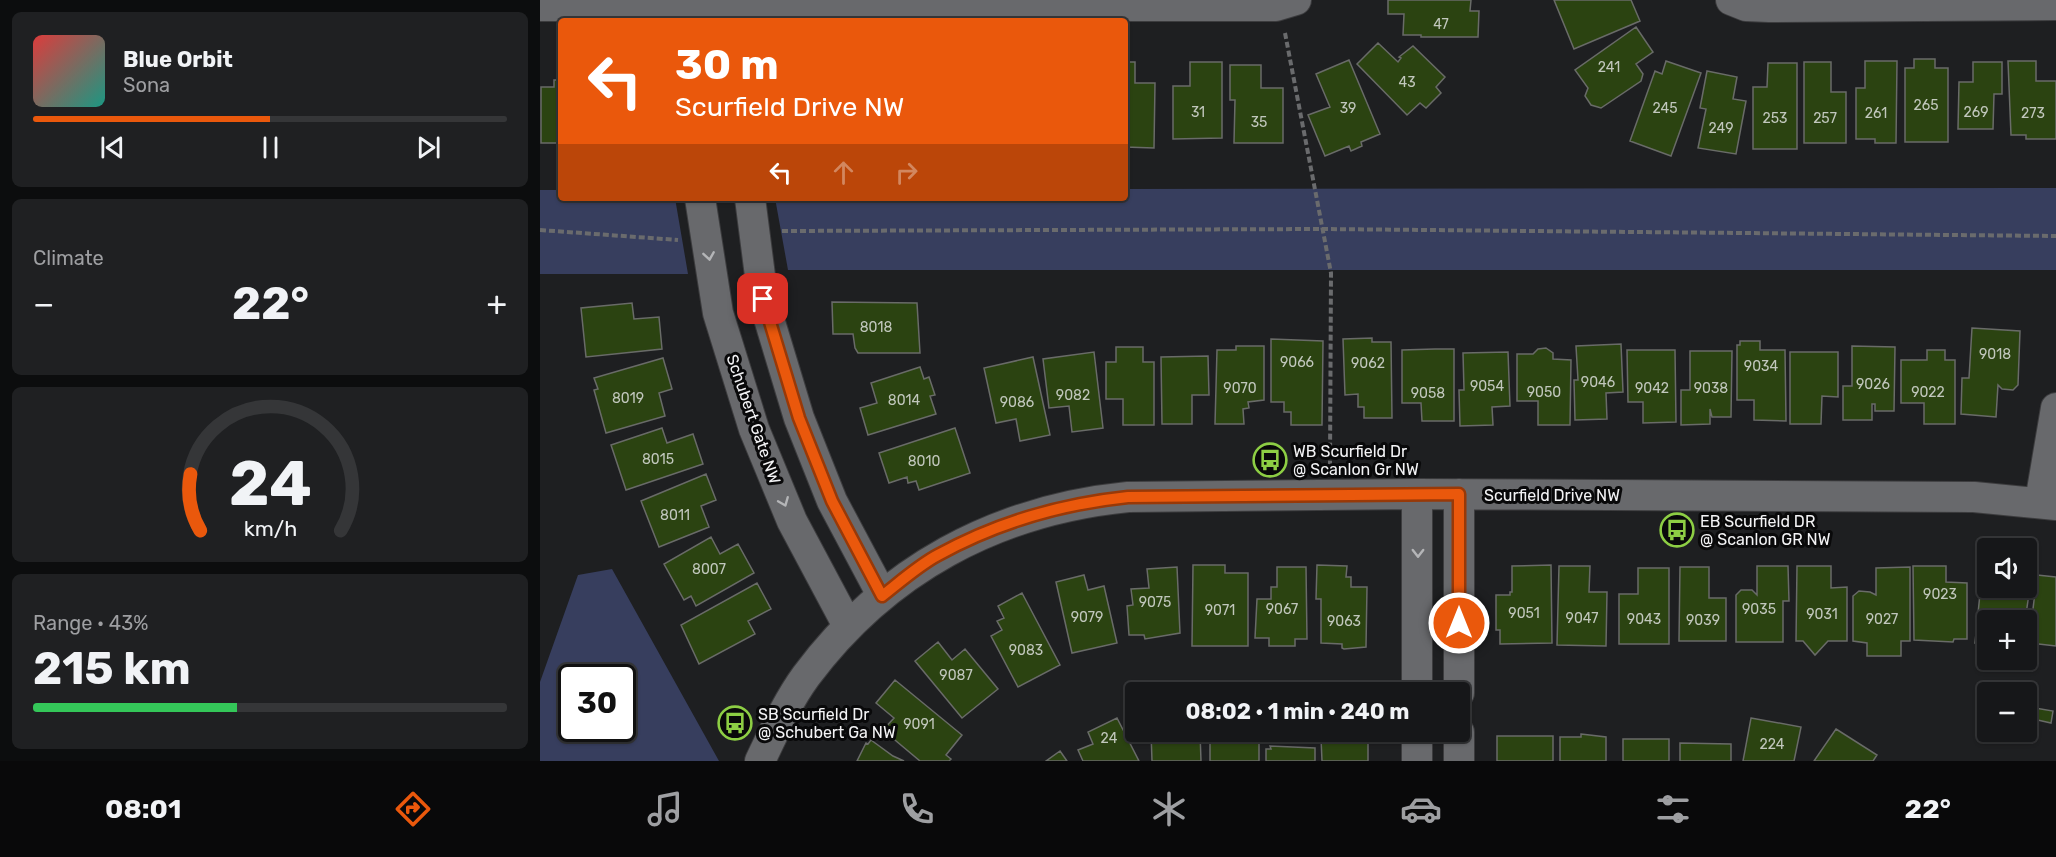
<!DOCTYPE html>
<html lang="en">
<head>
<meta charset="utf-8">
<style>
	:root { --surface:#161719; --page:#1f2022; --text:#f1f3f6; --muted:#9e9fa2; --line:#353638; --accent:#ea580c }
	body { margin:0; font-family:Rubik,sans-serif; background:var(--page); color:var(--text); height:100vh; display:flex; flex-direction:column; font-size:22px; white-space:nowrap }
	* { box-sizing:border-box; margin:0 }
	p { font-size:20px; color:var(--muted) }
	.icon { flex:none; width:33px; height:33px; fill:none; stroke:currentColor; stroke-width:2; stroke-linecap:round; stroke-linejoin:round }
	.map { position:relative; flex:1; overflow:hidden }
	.details { display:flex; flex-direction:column; gap:12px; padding:12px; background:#0c0d0e; width:540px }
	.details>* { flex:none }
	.top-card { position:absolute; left:18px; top:18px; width:570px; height:183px; border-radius:6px; box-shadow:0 2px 4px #0004,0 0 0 2px var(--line); background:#ea580c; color:#fff; overflow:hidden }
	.fabs { position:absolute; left:1437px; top:538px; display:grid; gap:12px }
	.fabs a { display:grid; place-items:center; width:60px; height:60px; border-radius:6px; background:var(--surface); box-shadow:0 2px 4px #0004,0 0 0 2px var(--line); font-size:30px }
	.speed { position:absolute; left:18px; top:664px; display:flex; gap:12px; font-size:30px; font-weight:700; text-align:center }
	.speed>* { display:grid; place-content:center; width:78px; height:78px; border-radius:50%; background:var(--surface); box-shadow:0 2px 4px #0004,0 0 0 2px var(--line); line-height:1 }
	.speed .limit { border:3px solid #111; border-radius:9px; background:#fff; color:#111 }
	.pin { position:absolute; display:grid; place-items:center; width:51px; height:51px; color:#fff; margin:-26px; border-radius:12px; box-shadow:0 3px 9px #0006 }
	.me { position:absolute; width:66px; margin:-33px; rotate:0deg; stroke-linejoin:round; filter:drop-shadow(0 0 4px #0008) }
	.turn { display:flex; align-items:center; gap:21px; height:126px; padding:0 18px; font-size:27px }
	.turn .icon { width:78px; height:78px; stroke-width:2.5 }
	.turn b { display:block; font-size:42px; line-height:51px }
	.lanes { display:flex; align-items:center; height:57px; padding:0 18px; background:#0003; justify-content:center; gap:30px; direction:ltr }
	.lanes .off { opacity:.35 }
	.big { font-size:45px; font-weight:700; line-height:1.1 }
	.details .tile { flex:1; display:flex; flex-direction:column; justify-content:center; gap:9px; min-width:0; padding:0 21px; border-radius:9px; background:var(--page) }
	.details .dial { align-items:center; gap:0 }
	.dial svg { height:156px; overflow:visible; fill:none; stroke:var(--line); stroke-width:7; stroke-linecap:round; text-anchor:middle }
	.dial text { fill:var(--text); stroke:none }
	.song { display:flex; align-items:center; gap:18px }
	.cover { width:72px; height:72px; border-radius:9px; background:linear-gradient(135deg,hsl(0 70% 55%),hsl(170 70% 35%)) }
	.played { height:6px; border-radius:3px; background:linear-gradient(90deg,var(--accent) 50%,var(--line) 50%) }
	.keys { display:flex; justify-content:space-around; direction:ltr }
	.heat { display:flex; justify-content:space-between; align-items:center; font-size:33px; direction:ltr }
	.charge { height:9px; border-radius:4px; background:linear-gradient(90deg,#34c759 43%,var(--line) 0) }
	.trip { position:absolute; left:585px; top:682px; width:345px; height:60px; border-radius:6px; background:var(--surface); box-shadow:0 2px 4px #0004,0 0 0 2px var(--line); font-weight:700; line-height:60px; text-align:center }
	.tab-bar { display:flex; height:96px; justify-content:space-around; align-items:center; background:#09090a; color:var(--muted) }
	.tab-bar .icon { width:42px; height:42px }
	.tab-bar .on { color:var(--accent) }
	.tab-bar b { font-size:27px; color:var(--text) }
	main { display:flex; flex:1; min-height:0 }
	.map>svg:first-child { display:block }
</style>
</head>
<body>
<main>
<section class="details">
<div class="tile">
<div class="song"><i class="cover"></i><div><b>Blue Orbit</b><p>Sona</p></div></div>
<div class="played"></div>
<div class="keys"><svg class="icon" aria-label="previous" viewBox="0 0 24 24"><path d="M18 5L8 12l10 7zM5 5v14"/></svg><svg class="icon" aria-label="pause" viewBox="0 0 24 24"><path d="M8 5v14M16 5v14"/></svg><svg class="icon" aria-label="next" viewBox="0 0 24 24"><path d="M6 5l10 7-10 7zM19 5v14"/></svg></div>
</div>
<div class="tile"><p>Climate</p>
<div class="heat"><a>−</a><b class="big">22°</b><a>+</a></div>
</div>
<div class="tile dial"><svg viewBox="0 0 100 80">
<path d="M14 69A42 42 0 1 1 86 69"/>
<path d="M14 69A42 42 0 0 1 9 40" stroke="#ea580c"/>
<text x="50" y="56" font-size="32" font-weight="700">24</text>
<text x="50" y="72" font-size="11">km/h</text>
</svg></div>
<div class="tile"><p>Range · 43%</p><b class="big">215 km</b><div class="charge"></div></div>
</section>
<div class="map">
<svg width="1516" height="761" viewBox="0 0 1516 761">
	<rect width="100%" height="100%" fill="#1e1f21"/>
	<path fill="#373e5e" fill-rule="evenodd" d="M1516,188V270H248L235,198H585V189Z
		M0,190H21V198H135L148,274H0Z
		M72,569L179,761H0V682L38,575ZM32,678H82V729H32Z"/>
	<path fill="#2b4311" stroke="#696b68" stroke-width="1.5" d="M848,0H931L930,11H939L938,37H881V35H863L864,14H848Z
		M1014,0H1091L1100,21L1034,49Z
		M1096,27L1113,52L1096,64L1103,74L1101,81L1061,108L1051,105L1045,96L1048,88L1035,70Z
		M838,43L858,62L861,58L859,57L873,46L905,77L896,87L901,93L886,108L880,103L867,115L817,64Z
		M1374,59H1395V68H1408V142H1365V68H1374Z
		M809,60L840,134L821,142L822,146L811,151L809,146L785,156L768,115L790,107L776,74Z
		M1126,61L1161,73L1131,156L1090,141L1115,71L1122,74Z
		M1325,61H1357L1356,143H1335V139H1316V88H1325Z
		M1468,61H1496V81H1516V139H1486V135H1471Z
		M585,62H595V83H615L614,148L585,147Z
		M650,62H682V138L633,139V86H650Z
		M1264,62H1291V92H1306V143H1264Z
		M1433,62H1462V94H1454L1453,129H1418L1419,82H1433Z
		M1228,63H1257V149H1213V87H1227Z
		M20,64L21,143H1V87H14V80H20Z
		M690,65H721V88H743V143H694L695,100H690Z
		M1167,71L1197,77L1193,99L1206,101L1196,154L1158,148L1166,109L1160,108Z
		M292,302L377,303L380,353H318L315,348L313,334H293Z
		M92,303L94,319L119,317L122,349L46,357L41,308Z
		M1432,328L1480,331L1478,385L1473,390L1462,389L1458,385L1456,417L1421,414L1422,378H1429Z
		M832,338V342H851L852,418H824V407H818V394L805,395L803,339Z
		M731,339L783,341L782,425H751V412H744V402H731Z
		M1200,341H1220V350H1245L1246,421L1214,420V400H1197V345H1200Z
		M1081,344L1083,392L1066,393L1067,419L1035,420L1034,380H1038L1036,346Z
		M696,346H724V400L708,402L709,408L703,409L704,424H675L677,350H696Z
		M1312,346L1355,347L1354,411H1335V404H1332V420H1303V386H1312Z
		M576,347H603V362H614V425H583V399H566V362H576Z
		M1006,348L1013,353V359L1031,360L1030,425H998V401H977V354H993L998,349Z
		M895,349H914V421H882L881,403H862V350Z
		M1087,350H1135L1136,422L1103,423V402H1088Z
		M1387,350H1405V360H1415V424H1384V403H1361V360H1387Z
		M1150,351H1192L1191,417H1172L1170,409V424L1141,425V390H1150Z
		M554,352L563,428L532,432L529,406L509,408L503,359Z
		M968,352L970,406L952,407L953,425L920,426L919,390H924L923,353Z
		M1250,352H1298V397L1282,396L1281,424H1250Z
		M668,356L669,395H652V424H622L621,357Z
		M493,357L510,435L480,441L476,419L456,423L444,368Z
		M123,358L132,389L119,393L125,416L66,433L54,390L58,389L54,378Z
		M380,367L384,379L389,377L395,395L390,396L396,414L328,435L320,408L337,403L331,383Z
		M122,428L127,443L153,434L163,464L86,490L71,445Z
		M415,428L430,473L379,490L376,481L368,483L367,477L349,483L339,453Z
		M166,474L176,500L161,506L169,527L119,547L101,501Z
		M171,537L180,554L198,544L214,573L156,606L151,596L144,600L124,564Z
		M653,565H685V573H708V646H652Z
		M777,565L807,566L806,577H811V587H827L826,647L804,649L802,648V644L781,643V599H776Z
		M1011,565L1012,643L960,644V630H956V595H970V592H972V566Z
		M1019,566H1050L1049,592H1067L1066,646L1017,645Z
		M1217,566H1248L1249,601H1243V642H1196V595L1201,590H1212L1217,595Z
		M1257,566H1291V588L1307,587V641H1288L1275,655L1263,641H1256Z
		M1373,566H1406V582L1427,583V639H1414L1413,642L1374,640Z
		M637,567L640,633L605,639L604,635H589L587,606L593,605L591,589L609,588L607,569Z
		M737,567H766L767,639H755V646H729V638H715L717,599H731V587H737Z
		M1140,567H1169V598H1186V641H1139Z
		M1370,567V641H1361V656H1327V643L1313,641V596L1319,591L1330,592L1336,595V568Z
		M1098,568H1129V644H1079V594H1098Z
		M1486,573H1492L1485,621H1448V644L1435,643L1441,584H1448V588H1486Z
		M544,575L548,590L564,586L577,643L532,653L516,582Z
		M1497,575L1516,577V646L1489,643Z
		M217,583L231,609L208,621L215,634L159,664L141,625Z
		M482,593L520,665L478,687L451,636L462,630L457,621L464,618L458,606Z
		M398,642L412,660L425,649L458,689L422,718L375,661Z
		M355,680L422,735L406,755L411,759L409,761H380L343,730L354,718L336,703Z
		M1495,708L1513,711L1511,723L1493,719Z
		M577,718L599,761H543L538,750L553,744L548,732Z
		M1211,718L1261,727L1254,761H1203Z
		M1296,729L1337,755L1333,761H1274Z
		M594,730L603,732L604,742L596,743Z
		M611,732H660L661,761H612Z
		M719,733V761H670V734Z
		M1041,734L1066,737V761H1020V737H1041Z
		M957,736H1013V761H957Z
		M781,738H828V761H782Z
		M1083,739H1129V761H1083Z
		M331,740L353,756L364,761H317L326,743L328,744Z
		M1140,743L1191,744V761H1140Z
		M730,746L775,748V761H726V749H731Z
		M520,751L527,761H506Z"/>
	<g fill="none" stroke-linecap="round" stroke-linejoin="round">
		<g stroke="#3c3c3e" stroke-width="32">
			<path id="minor" d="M1191,0L1206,6L1229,7L1516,5
				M0,6H736L756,0
				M160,198L178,313L214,429L252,521L308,626
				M210,198L223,299L259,418L292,501L342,595
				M877,494V693
				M1500,502L1516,408
				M919,693V494
				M919,732V761
				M220,761C234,732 247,702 266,676C345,570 456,510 588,497L877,494L1434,497L1516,505
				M877,761V732"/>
		</g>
		<path stroke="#6a6b6d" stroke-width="4" stroke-dasharray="6 3" stroke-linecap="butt" d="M745,33L791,273L790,465
			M0,230L138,240
			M242,231L781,229L1516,236"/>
		<use href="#minor" stroke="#68696c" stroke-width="30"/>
	</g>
	<defs><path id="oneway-chevron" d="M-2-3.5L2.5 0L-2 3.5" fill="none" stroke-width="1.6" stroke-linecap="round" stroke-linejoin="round" transform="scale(1.5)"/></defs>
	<g stroke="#b4b5b7">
		<use href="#oneway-chevron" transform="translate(169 256) rotate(81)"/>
		<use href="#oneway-chevron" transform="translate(244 502) rotate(68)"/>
		<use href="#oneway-chevron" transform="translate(878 553) rotate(90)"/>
	</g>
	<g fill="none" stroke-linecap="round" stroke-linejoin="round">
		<g stroke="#983908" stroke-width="15">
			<path id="route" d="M223,299L259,418L292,501L342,596C360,582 379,565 398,555C458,522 521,504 588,497L919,494V623"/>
		</g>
		<use href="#route" stroke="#ea580c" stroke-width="10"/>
	</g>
	<defs>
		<g id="bus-ring" transform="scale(1.725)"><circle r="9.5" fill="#09090a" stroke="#8dce44" stroke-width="1.5"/><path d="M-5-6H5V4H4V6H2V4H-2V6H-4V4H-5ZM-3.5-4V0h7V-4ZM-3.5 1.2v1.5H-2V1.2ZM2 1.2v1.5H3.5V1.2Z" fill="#8dce44"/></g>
	</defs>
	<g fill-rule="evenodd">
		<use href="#bus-ring" x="730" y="460"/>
		<use href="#bus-ring" x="1137" y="530"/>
		<use href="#bus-ring" x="195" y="723"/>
	</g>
	<g text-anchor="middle" stroke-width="6" stroke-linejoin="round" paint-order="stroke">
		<g font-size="14" fill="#c1c7bc">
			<text x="901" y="29">47</text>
			<text x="1069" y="72">241</text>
			<text x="867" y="87">43</text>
			<text x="1386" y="110">265</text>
			<text x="808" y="113">39</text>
			<text x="1125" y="113">245</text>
			<text x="658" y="117">31</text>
			<text x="1436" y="117">269</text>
			<text x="1336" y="118">261</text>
			<text x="1493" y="118">273</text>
			<text x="1235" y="123">253</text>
			<text x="1285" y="123">257</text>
			<text x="719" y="127">35</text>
			<text x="1181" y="133">249</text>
			<text x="336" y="332">8018</text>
			<text x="1455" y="359">9018</text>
			<text x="757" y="367">9066</text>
			<text x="828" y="368">9062</text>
			<text x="1221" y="371">9034</text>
			<text x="1058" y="387">9046</text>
			<text x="1333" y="389">9026</text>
			<text x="947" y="391">9054</text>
			<text x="700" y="393">9070</text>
			<text x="1112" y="393">9042</text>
			<text x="1171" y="393">9038</text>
			<text x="1004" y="397">9050</text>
			<text x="1388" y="397">9022</text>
			<text x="888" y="398">9058</text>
			<text x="533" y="400">9082</text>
			<text x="88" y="403">8019</text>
			<text x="364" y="405">8014</text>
			<text x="477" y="407">9086</text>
			<text x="118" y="464">8015</text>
			<text x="384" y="466">8010</text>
			<text x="135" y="520">8011</text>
			<text x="169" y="574">8007</text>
			<text x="1400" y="599">9023</text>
			<text x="615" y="607">9075</text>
			<text x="742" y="614">9067</text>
			<text x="1219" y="614">9035</text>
			<text x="680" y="615">9071</text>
			<text x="984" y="618">9051</text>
			<text x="1282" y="619">9031</text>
			<text x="547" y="622">9079</text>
			<text x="1042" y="623">9047</text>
			<text x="1104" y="624">9043</text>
			<text x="1342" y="624">9027</text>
			<text x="1163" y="625">9039</text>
			<text x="804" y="626">9063</text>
			<text x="486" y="655">9083</text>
			<text x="416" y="680">9087</text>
			<text x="379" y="729">9091</text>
			<text x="569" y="743">24</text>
			<text x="1232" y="749">224</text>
		</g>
		<g font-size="16" fill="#f3f3f5" stroke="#09090a">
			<text transform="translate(214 419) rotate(71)" y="6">Schubert Gate NW</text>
			<text x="1012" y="501">Scurfield Drive NW</text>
		</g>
		<g font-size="16" fill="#f3f3f5" stroke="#09090a" text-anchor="start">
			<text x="753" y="457">WB Scurfield Dr<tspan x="753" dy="18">@ Scanlon Gr NW</tspan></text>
			<text x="1160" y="527">EB Scurfield DR<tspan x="1160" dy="18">@ Scanlon GR NW</tspan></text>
			<text x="218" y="720">SB Scurfield Dr<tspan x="218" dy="18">@ Schubert Ga NW</tspan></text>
		</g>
	</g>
</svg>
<div class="fabs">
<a><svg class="icon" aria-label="sound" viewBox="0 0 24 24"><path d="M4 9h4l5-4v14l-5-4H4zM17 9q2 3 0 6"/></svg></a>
<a>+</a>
<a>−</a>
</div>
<div class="speed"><div class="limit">30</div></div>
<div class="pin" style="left:223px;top:299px;background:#d93025"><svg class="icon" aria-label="arrive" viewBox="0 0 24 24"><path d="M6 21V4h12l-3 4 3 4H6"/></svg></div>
<svg class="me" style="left:919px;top:623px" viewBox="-20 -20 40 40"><circle r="17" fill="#ea580c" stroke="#fff" stroke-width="3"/><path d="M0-11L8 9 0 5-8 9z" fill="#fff"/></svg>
<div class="trip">08:02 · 1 min · 240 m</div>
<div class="top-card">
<div class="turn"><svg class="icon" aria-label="left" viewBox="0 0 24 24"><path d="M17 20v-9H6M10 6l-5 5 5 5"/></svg><div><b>30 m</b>Scurfield Drive NW</div></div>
<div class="lanes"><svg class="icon" aria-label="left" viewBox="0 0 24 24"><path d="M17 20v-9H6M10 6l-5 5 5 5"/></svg><svg class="icon off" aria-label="ahead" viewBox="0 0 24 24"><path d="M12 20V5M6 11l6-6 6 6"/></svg><svg class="icon off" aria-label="right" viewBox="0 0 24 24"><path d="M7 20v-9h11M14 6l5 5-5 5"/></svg></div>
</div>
</div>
</main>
<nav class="tab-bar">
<b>08:01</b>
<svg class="icon on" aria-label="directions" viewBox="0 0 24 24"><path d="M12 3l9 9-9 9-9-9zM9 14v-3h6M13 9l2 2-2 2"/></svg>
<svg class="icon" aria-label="music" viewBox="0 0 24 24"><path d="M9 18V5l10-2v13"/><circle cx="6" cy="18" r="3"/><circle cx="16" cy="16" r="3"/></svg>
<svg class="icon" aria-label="phone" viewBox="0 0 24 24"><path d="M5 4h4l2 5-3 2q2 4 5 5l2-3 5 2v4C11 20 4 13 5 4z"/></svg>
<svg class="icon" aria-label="climate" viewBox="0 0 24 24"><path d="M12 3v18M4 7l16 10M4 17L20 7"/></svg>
<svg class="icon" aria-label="car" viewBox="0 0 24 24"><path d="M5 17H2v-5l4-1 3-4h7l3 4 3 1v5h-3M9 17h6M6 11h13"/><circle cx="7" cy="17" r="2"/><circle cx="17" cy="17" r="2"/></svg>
<svg class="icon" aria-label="filters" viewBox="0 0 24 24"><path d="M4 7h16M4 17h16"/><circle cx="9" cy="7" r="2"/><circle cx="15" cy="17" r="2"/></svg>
<b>22°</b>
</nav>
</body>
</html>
